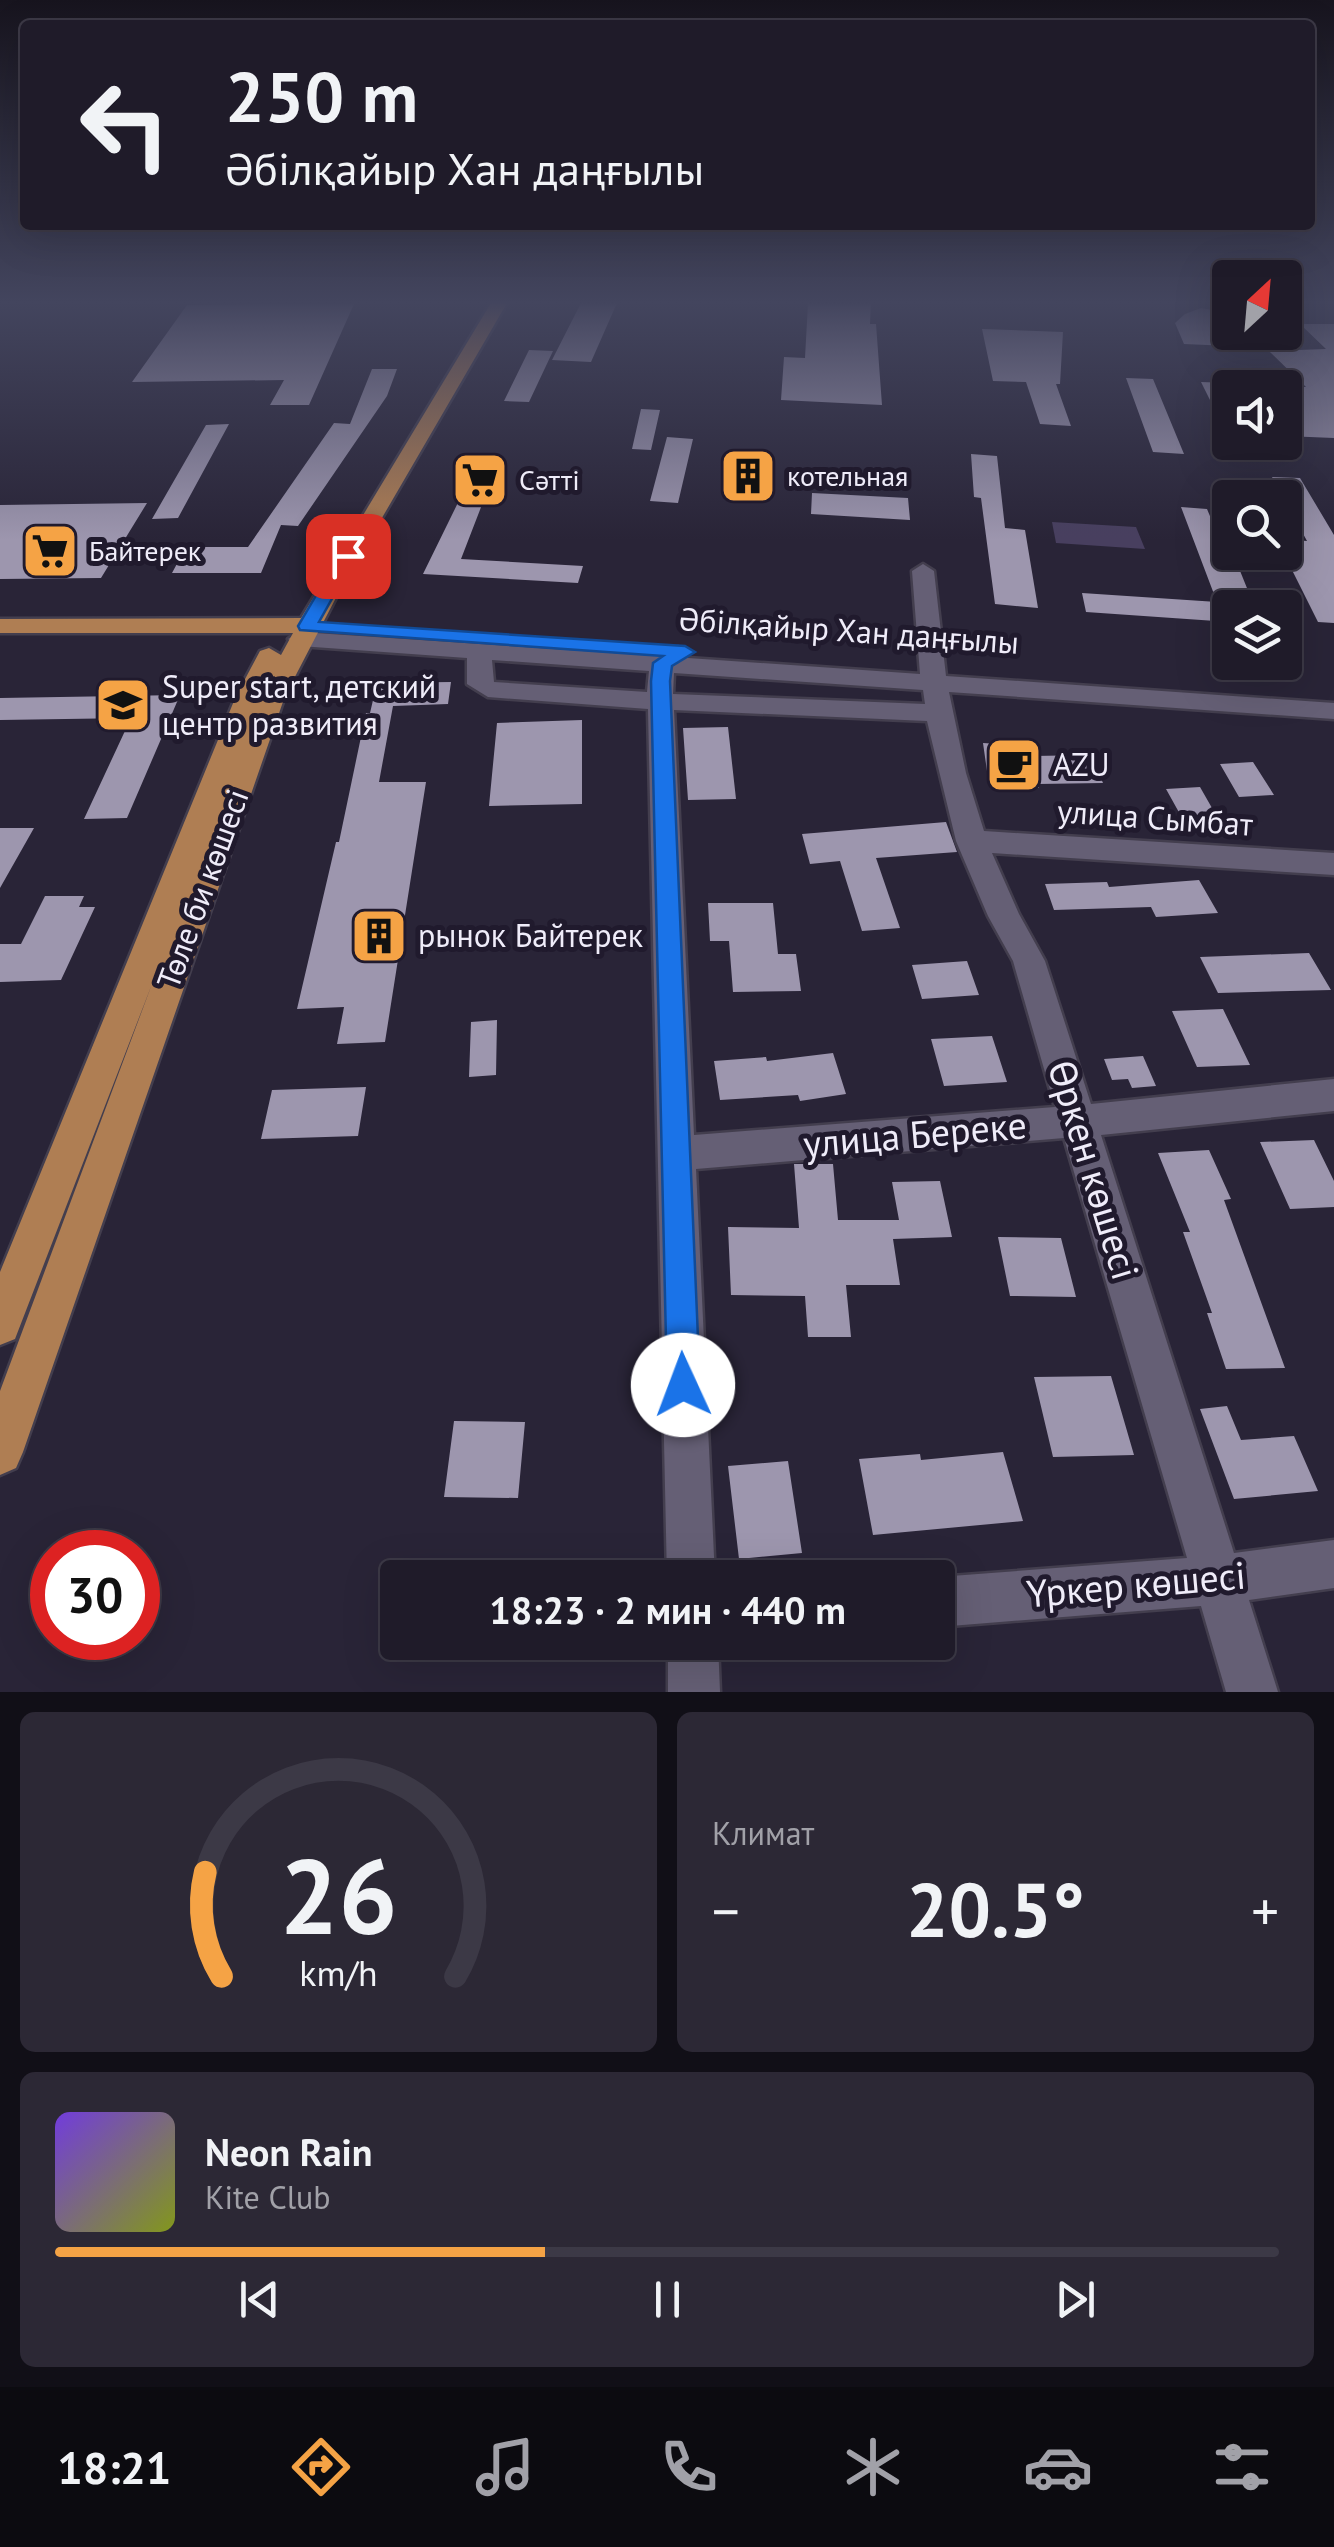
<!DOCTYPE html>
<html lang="ru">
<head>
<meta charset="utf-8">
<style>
	:root { --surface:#1f1b29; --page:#2c2835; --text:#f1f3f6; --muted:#a1a1a8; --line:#3c3946; --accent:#f5a345 }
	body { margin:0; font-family:"PT Sans",sans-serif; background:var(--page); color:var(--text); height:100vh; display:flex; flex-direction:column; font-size:38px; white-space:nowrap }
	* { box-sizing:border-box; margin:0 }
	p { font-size:32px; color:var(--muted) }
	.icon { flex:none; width:55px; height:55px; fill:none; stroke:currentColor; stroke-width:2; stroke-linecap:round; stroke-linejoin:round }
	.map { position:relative; height:1692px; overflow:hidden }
	.sheet { display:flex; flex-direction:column; gap:20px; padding:20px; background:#110f17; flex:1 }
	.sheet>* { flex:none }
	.banner { position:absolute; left:20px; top:20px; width:1295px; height:210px; border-radius:10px; box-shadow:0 10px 40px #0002,0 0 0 2px var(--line); background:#1f1b29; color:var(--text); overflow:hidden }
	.needle { width:65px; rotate:26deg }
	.fabs { position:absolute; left:1212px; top:260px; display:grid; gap:20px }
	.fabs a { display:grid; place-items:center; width:90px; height:90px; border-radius:10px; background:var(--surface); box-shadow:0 10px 40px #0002,0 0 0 2px var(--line); font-size:50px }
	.speed { position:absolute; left:30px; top:1530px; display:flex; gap:20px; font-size:50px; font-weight:700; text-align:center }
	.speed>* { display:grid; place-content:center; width:130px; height:130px; border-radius:50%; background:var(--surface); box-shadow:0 10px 40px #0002,0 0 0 2px var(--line); line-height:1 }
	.speed .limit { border:15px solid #d22; background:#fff; color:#111 }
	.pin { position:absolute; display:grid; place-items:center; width:85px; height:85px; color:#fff; margin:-42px; border-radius:20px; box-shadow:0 5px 15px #0006 }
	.me { position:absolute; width:110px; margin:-55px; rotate:358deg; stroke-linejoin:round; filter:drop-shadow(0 0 8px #0008) }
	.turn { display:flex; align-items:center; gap:35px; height:210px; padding:0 40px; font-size:45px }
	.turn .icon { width:130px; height:130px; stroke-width:2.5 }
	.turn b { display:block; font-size:70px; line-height:85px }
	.big { font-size:75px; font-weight:600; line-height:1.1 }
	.sheet .card { flex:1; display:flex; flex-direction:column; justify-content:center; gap:15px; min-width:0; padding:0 35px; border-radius:15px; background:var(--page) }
	.sheet .dial { align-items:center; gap:0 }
	.dial svg { height:260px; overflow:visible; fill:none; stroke:var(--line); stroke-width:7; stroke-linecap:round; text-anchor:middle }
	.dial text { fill:var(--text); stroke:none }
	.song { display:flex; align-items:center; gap:30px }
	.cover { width:120px; height:120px; border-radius:15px; background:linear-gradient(135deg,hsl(260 70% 55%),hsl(70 70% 35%)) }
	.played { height:10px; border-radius:5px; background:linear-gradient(90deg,var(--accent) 40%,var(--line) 40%) }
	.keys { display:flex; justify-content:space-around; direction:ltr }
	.heat { display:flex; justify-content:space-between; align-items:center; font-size:55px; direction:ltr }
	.sheet .tiles { flex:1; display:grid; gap:20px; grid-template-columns:1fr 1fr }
	.card:last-child { grid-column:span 2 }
	.trip { position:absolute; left:380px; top:1560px; width:575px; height:100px; border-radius:10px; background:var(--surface); box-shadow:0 10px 40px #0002,0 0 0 2px var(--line); font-weight:600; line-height:100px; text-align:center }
	.tabs { display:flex; height:160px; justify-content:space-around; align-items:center; background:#0c0b10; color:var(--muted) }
	.tabs .icon { width:70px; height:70px }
	.tabs .active { color:var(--accent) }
	.tabs b { font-size:45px; color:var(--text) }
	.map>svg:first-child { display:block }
</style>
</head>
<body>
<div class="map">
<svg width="1334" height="1692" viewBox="0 0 1334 1692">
	<rect width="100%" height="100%" fill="#292437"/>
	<path fill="#483f5f" d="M1052,522L1136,527L1145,549L1056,543Z"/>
	<path fill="#9d96ae" d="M581,303H617L591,362L552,360Z
		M808,303H871L870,324H876L882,405L781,400L784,357L805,358Z
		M354,304L309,405H270L284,380L132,382L187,305Z
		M1201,308L1212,310L1230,346L1184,344L1175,323L1185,314Z
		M1300,324H1334V438L1285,436V386L1306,387L1269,351L1326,349Z
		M982,329L1063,332L1060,384H1056L1071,426L1040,424L1026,382L993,381Z
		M529,350L553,351L529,402L504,401Z
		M372,369H397L387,396L298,526L281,525L261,573H172L186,547H248L334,423L350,424Z
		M1126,378L1153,379L1184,454L1153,452Z
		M1201,382L1230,383V440Z
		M641,409L660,410L651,450L632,449Z
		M229,424L178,518L152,519L206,425Z
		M667,437L693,439L678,503L650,501Z
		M971,454L997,456L1005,528L1025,530L1038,608L995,604L981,498L974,497Z
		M731,459L770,461L766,492L725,490Z
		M474,470L495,471L461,559L583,566L578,583L423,574Z
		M1272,477L1300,478L1334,535V623L1318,622L1285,556V539L1307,541Z
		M812,493L908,498L910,520L811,514Z
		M147,503L101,578L0,579V505Z
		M1181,507L1207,509L1220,540L1228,541L1255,608H1230V622L1086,612L1082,593L1217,602Z
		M451,682L448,704L393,706L379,782H426L385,1042L337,1044L344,1007L297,1009L336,842H339L366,713H370L377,683Z
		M180,695L127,818L84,819L131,718L0,720V698Z
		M582,720V804L489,806L497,723Z
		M728,727L736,799L688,800L683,728Z
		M983,743L1032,746L1033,756L1091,755L1103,783L1038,784L1039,788L989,785Z
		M1253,762L1274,795L1239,797L1220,764Z
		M1200,787L1216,815L1181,816L1166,789Z
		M946,822L957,852L876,858L900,928L862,931L840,861L810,864L802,834Z
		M0,828H34L0,888Z
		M1199,880L1218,913L1156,917L1151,907L1054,910L1045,884L1107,882L1109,887Z
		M45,896H84L79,907H95L61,980L0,982V944H21Z
		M708,903H773L778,954H796L801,991L733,992L729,941H710Z
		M1309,953L1331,990L1218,993L1200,957Z
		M967,961L979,995L922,999L912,965Z
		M1223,1009L1250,1065L1197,1067L1172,1011Z
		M497,1020L496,1075L469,1077L471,1022Z
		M992,1036L1007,1082L944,1086L931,1039Z
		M833,1053L846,1094L800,1101L798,1095L720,1100L714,1061L766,1057L767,1061Z
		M1143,1056L1156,1086L1132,1088L1128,1079L1112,1080L1104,1059Z
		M366,1087L358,1136L261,1139L272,1090Z
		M1314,1140L1334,1181V1207L1290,1209L1260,1142Z
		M1209,1150L1231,1199L1224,1200L1285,1368L1226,1369L1207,1313H1212L1183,1232H1190L1158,1153Z
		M794,1164H833L838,1220H899L892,1182L940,1181L952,1237L893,1239L900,1285H846L851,1337H808L805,1296L731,1295L728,1227L799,1228Z
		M998,1237L1061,1238L1076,1297L1010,1296Z
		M1111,1376L1134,1455L1053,1457L1034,1377Z
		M1227,1406L1241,1440L1294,1436L1318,1491L1234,1499L1200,1409Z
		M454,1421L525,1422L518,1498L444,1497Z
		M1003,1452L1023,1521L873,1535L859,1459L920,1454L921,1460Z
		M788,1461L802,1553L739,1559L728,1466Z"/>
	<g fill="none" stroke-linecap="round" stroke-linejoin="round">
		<g stroke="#433e4e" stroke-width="5">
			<path id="minor" d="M923,564L934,571L946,676L1334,703V719L949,692L966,773L984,831L1334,853V875L992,853L1019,914L1045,961L1091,1104L1334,1079V1111L1101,1135L1234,1553L1334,1540V1588L1249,1600L1278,1692H1226L1201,1606L938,1627V1577L1187,1558L1064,1138L696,1169L715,1578H667L648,709L488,697L467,684V658L300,646L288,639L300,632L657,656L678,647L687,650L688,658L920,674L912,571ZM492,660L649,671L647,692L494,682ZM674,673L923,690L925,704L673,694ZM674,710L927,721L956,841L988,916L1013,961L1055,1107L694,1135Z
				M668,1642H718L720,1692H668Z"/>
		</g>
		<g stroke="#433e4e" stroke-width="5">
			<path id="major" d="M491,303H507L340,590L285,696L23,1452L16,1468L0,1475V1391L152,984L15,1339L0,1345V1272L236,696L260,651L269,648L281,655L293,633H0V619L301,618Z"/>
		</g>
		<use href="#minor" fill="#655f75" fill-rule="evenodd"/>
		<use href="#major" fill="#af7e53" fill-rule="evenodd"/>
	</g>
	<linearGradient id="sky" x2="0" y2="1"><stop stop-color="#17141e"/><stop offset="0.56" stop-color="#43455e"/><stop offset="1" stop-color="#43455e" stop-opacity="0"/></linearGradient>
	<rect width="1334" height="540" fill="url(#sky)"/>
	<path fill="#1a73e8" stroke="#114b97" stroke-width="2.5" d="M348,551L356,556L319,622L685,646L695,652L672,666L670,681L700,1385L695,1397L683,1402L671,1397L667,1385L651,681L653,663L663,656L300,630L298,626L339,556Z"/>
	<defs>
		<g id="building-square" transform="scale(2.875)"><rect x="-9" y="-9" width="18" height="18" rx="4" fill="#f5a345" stroke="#201a2d"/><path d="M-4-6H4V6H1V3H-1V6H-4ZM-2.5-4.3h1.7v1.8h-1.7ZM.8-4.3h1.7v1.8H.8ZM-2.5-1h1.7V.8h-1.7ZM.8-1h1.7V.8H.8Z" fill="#111"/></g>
		<g id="supermarket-square" transform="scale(2.875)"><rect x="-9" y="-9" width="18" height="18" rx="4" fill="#f5a345" stroke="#201a2d"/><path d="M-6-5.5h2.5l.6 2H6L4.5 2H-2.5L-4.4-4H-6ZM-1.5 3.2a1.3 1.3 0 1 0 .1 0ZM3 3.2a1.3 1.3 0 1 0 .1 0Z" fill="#111"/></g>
		<g id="school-square" transform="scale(2.875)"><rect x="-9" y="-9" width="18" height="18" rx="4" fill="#f5a345" stroke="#201a2d"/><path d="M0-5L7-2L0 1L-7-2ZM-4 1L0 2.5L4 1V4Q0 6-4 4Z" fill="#111"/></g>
		<g id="cafe-square" transform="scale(2.875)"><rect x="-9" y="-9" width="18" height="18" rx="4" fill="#f5a345" stroke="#201a2d"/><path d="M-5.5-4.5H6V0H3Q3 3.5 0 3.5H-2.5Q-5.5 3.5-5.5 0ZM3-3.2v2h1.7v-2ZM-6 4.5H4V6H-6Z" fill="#111"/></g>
	</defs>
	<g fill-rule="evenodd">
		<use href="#building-square" x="748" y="476"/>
		<use href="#supermarket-square" x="480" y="480"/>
		<use href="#supermarket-square" x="50" y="551"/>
		<use href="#school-square" x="123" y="705"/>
		<use href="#cafe-square" x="1014" y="765"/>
		<use href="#building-square" x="379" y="936"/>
	</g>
	<g text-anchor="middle" stroke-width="10" stroke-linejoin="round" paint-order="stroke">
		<g font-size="28" fill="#efecf9" stroke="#201a2d" text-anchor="start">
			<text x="787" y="486">котельная</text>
			<text x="519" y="490">Cәтті</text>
			<text x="89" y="561">Байтерек</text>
		</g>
		<g font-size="32" fill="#efecf9" stroke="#201a2d">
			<text transform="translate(849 631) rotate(4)" y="11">Әбілқайыр Хан даңғылы</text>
			<text transform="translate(1155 818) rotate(4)" y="11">улица Сымбат</text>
			<text transform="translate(203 889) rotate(-70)" y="11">Төле би көшесі</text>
		</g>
		<g font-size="32" fill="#efecf9" stroke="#201a2d" text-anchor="start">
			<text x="162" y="698">Super start, детский<tspan x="162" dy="37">центр развития</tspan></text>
			<text x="1053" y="776">AZU</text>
			<text x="418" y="947">рынок Байтерек</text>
		</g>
		<g font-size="38" fill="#efecf9" stroke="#201a2d">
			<text transform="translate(915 1135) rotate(-5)" y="13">улица Береке</text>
			<text transform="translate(1093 1170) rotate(73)" y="13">Өркен көшесі</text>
			<text transform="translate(1136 1585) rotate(-5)" y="13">Үркер көшесі</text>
		</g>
	</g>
</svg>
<div class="fabs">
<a><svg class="needle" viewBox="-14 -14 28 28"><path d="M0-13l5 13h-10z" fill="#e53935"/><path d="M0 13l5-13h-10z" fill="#a1a1a8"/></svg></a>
<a><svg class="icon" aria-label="sound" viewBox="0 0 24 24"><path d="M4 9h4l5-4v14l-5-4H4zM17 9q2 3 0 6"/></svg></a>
<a><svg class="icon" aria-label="search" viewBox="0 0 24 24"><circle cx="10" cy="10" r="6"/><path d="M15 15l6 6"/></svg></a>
<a><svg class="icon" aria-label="layers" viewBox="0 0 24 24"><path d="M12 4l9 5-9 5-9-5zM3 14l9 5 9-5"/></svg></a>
</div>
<div class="speed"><div class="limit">30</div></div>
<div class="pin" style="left:348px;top:556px;background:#d93025"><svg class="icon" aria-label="arrive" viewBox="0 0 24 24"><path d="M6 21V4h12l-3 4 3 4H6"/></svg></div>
<svg class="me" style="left:683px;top:1385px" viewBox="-20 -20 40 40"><circle r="19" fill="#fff"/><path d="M0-13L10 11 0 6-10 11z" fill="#1a73e8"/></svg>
<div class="trip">18:23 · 2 мин · 440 m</div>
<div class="banner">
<div class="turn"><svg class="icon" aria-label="left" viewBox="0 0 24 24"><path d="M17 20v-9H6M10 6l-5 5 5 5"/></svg><div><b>250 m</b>Әбілқайыр Хан даңғылы</div></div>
</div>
</div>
<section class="sheet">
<div class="tiles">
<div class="card dial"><svg viewBox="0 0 100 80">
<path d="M14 69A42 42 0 1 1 86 69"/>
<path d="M14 69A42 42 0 0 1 9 37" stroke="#f5a345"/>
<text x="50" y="56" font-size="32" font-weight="700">26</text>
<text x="50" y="72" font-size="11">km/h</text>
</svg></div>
<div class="card"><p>Климат</p>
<div class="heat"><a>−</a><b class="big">20.5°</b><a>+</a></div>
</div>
<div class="card">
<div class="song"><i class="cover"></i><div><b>Neon Rain</b><p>Kite Club</p></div></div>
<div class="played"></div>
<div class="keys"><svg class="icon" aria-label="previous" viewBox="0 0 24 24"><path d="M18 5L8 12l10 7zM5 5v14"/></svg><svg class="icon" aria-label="pause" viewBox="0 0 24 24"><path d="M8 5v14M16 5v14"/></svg><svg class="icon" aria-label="next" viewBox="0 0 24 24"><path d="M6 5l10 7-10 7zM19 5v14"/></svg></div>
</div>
</div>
</section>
<nav class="tabs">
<b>18:21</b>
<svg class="icon active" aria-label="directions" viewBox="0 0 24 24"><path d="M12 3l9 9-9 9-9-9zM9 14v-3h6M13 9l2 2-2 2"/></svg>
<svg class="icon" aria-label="music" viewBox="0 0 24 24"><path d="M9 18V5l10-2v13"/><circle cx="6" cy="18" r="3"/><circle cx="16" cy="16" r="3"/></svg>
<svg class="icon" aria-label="phone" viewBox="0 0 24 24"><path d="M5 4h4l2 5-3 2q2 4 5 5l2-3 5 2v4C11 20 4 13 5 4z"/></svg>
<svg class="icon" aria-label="climate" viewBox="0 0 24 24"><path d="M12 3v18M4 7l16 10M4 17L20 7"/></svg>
<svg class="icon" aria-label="car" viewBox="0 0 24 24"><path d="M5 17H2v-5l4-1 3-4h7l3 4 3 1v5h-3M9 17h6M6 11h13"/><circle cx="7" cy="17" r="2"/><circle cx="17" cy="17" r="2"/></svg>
<svg class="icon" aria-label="filters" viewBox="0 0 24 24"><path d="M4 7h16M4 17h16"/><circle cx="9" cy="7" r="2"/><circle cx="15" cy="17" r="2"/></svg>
</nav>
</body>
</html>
